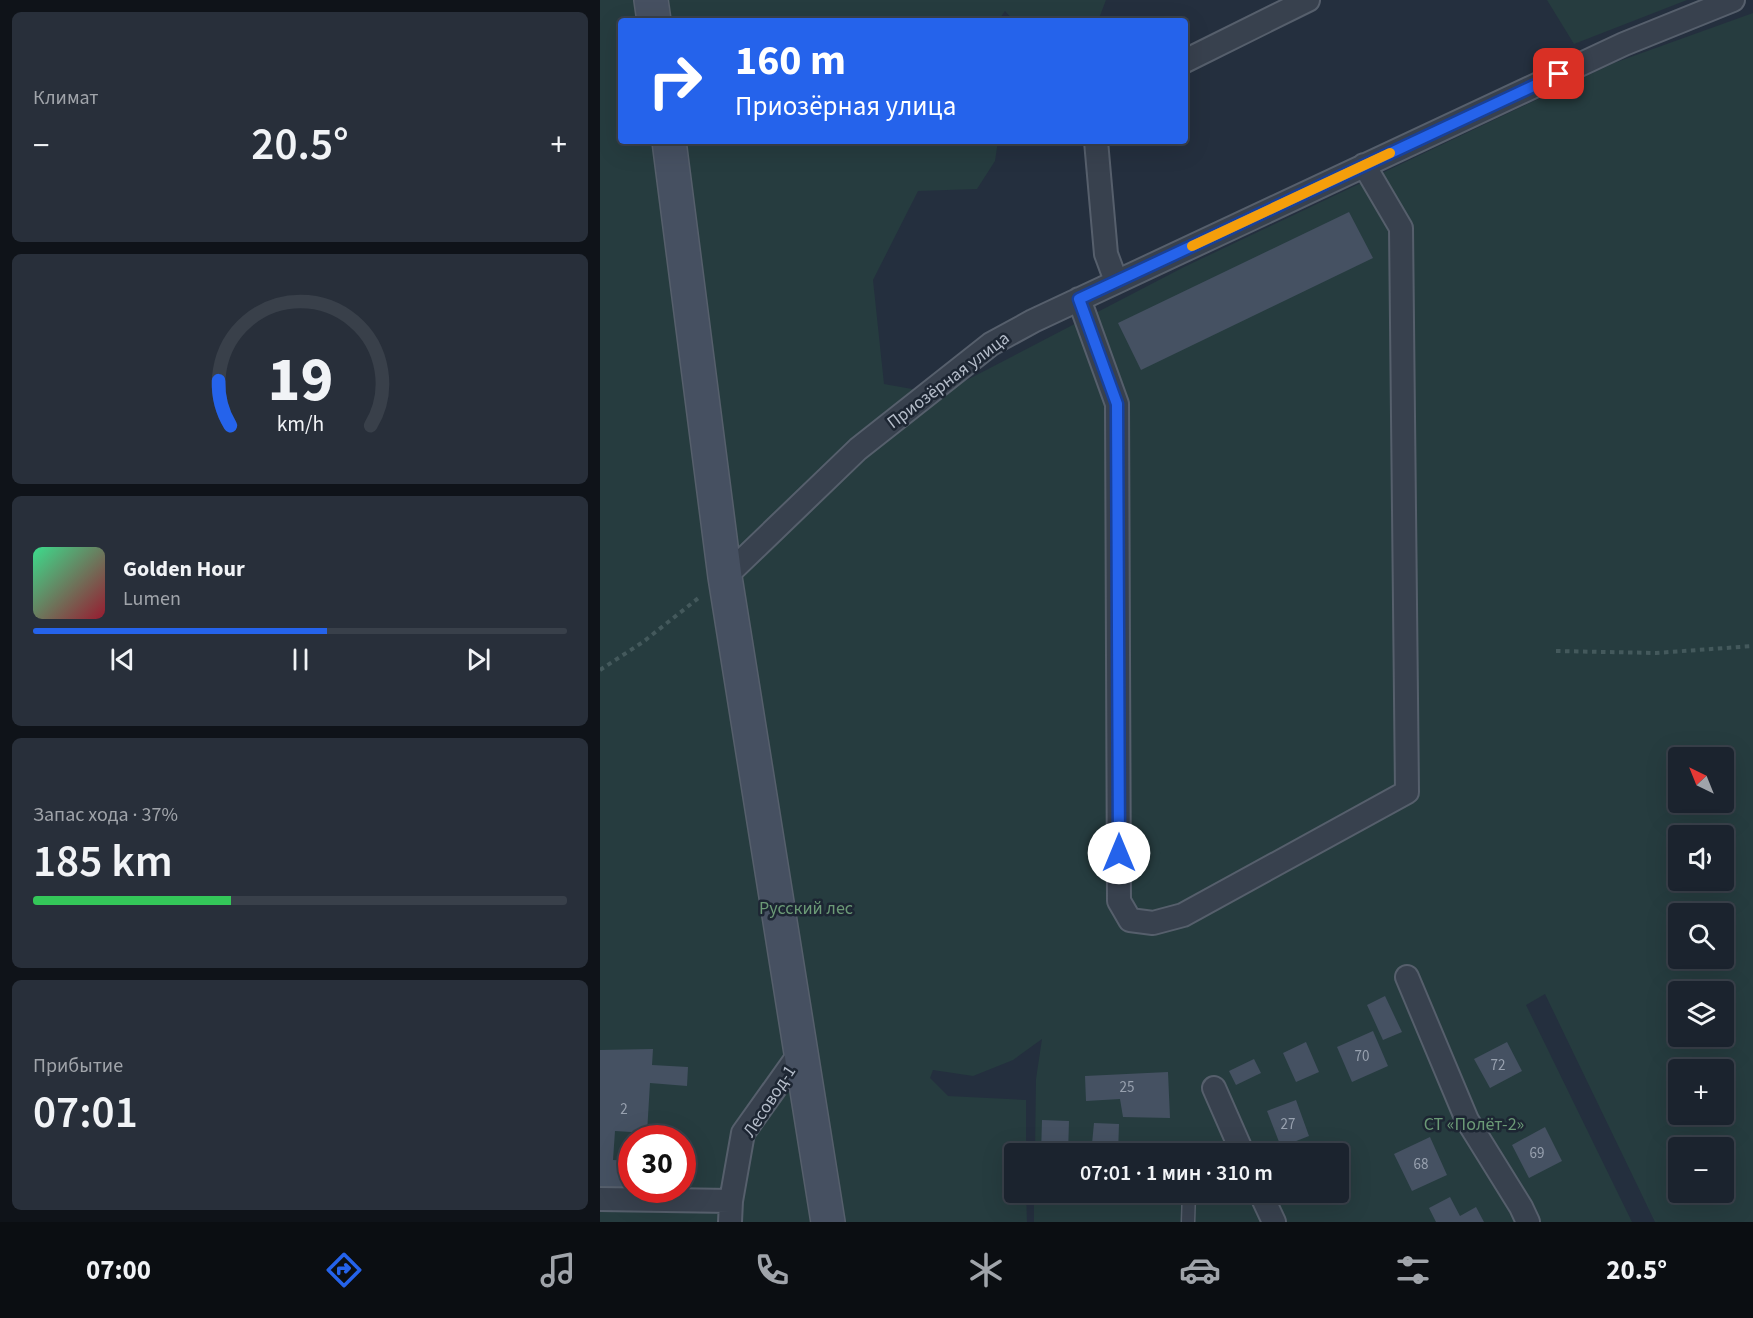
<!DOCTYPE html>
<html lang="ru">
<head>
<meta charset="utf-8">
<style>
	:root { --surface:#1b232e; --page:#282f3a; --text:#f1f3f6; --muted:#a0a4aa; --line:#39404a; --accent:#2563eb }
	body { margin:0; font-family:"Source Sans 3",sans-serif; background:var(--page); color:var(--text); height:100vh; display:flex; flex-direction:column; font-size:22px; white-space:nowrap }
	* { box-sizing:border-box; margin:0 }
	p { font-size:20px; color:var(--muted) }
	.icon { flex:none; width:33px; height:33px; fill:none; stroke:currentColor; stroke-width:2; stroke-linecap:round; stroke-linejoin:round }
	.map { position:relative; flex:1; overflow:hidden }
	.side { display:flex; flex-direction:column; gap:12px; padding:12px; background:#0f1319; width:600px }
	.side>* { flex:none }
	.guide { position:absolute; left:18px; top:18px; width:570px; height:126px; border-radius:6px; box-shadow:0 6px 24px #0002,0 0 0 2px var(--line); background:#2563eb; color:#fff; overflow:hidden }
	.needle { width:39px; rotate:317deg }
	.fabs { position:absolute; left:1068px; top:747px; display:grid; gap:12px }
	.fabs a { display:grid; place-items:center; width:66px; height:66px; border-radius:6px; background:var(--surface); box-shadow:0 6px 24px #0002,0 0 0 2px var(--line); font-size:30px }
	.speed { position:absolute; left:18px; top:1125px; display:flex; gap:12px; font-size:30px; font-weight:700; text-align:center }
	.speed>* { display:grid; place-content:center; width:78px; height:78px; border-radius:50%; background:var(--surface); box-shadow:0 6px 24px #0002,0 0 0 2px var(--line); line-height:1 }
	.speed .limit { border:9px solid #d22; background:#fff; color:#111 }
	.pin { position:absolute; display:grid; place-items:center; width:51px; height:51px; color:#fff; margin:-26px; border-radius:12px; box-shadow:0 3px 9px #0006 }
	.me { position:absolute; width:66px; margin:-33px; rotate:0deg; stroke-linejoin:round; filter:drop-shadow(0 0 4px #0008) }
	.turn { display:flex; align-items:center; gap:21px; height:126px; padding:0 18px; font-size:27px }
	.turn .icon { width:78px; height:78px; stroke-width:2.5 }
	.turn b { display:block; font-size:42px; line-height:51px }
	.big { font-size:45px; font-weight:600; line-height:1.1 }
	.side .card { flex:1; display:flex; flex-direction:column; justify-content:center; gap:9px; min-width:0; padding:0 21px; border-radius:9px; background:var(--page) }
	.side .dial { align-items:center; gap:0 }
	.dial svg { height:156px; overflow:visible; fill:none; stroke:var(--line); stroke-width:7; stroke-linecap:round; text-anchor:middle }
	.dial text { fill:var(--text); stroke:none }
	.song { display:flex; align-items:center; gap:18px }
	.cover { width:72px; height:72px; border-radius:9px; background:linear-gradient(135deg,hsl(150 70% 55%),hsl(350 70% 35%)) }
	.played { height:6px; border-radius:3px; background:linear-gradient(90deg,var(--accent) 55%,var(--line) 55%) }
	.keys { display:flex; justify-content:space-around; direction:ltr }
	.heat { display:flex; justify-content:space-between; align-items:center; font-size:33px; direction:ltr }
	.charge { height:9px; border-radius:4px; background:linear-gradient(90deg,#34c759 37%,var(--line) 0) }
	.trip { position:absolute; left:404px; top:1143px; width:345px; height:60px; border-radius:6px; background:var(--surface); box-shadow:0 6px 24px #0002,0 0 0 2px var(--line); font-weight:600; line-height:60px; text-align:center }
	.dock { display:flex; height:96px; justify-content:space-around; align-items:center; background:#0b0e12; color:var(--muted) }
	.dock .icon { width:42px; height:42px }
	.dock .current { color:var(--accent) }
	.dock b { font-size:27px; color:var(--text) }
	main { display:flex; flex:1; min-height:0 }
	.map>svg:first-child { display:block }
</style>
</head>
<body>
<main>
<section class="side">
<div class="card"><p>Климат</p>
<div class="heat"><a>−</a><b class="big">20.5°</b><a>+</a></div>
</div>
<div class="card dial"><svg viewBox="0 0 100 80">
<path d="M14 69A42 42 0 1 1 86 69"/>
<path d="M14 69A42 42 0 0 1 8 46" stroke="#2563eb"/>
<text x="50" y="56" font-size="32" font-weight="700">19</text>
<text x="50" y="72" font-size="11">km/h</text>
</svg></div>
<div class="card">
<div class="song"><i class="cover"></i><div><b>Golden Hour</b><p>Lumen</p></div></div>
<div class="played"></div>
<div class="keys"><svg class="icon" aria-label="previous" viewBox="0 0 24 24"><path d="M18 5L8 12l10 7zM5 5v14"/></svg><svg class="icon" aria-label="pause" viewBox="0 0 24 24"><path d="M8 5v14M16 5v14"/></svg><svg class="icon" aria-label="next" viewBox="0 0 24 24"><path d="M6 5l10 7-10 7zM19 5v14"/></svg></div>
</div>
<div class="card"><p>Запас хода · 37%</p><b class="big">185 km</b><div class="charge"></div></div>
<div class="card"><p>Прибытие</p><b class="big">07:01</b></div>
</section>
<div class="map">
<svg width="1153" height="1222" viewBox="0 0 1153 1222">
	<rect width="100%" height="100%" fill="#242f3e"/>
	<path fill="#263c3f" fill-rule="evenodd" d="M0,0H506L498,21H414L405,11L398,21H21V141H398L395,161L377,189L318,191L273,280L284,384L340,394L584,267L1014,63L1153,13V1222H1055L945,994L926,1005L1032,1222H434V1193L738,1192V1154L435,1153L436,1079L442,1039L413,1060L373,1076L333,1070L330,1078L348,1096L426,1100V1153L414,1154V1192L426,1193L427,1222H0ZM1078,758H1124V802H1078ZM1078,836H1124V880H1078ZM1078,914H1124V958H1078ZM1078,992H1124V1036H1078ZM1078,1070H1124V1114H1078ZM32,1138H82V1190H32ZM1078,1148H1124V1192H1078Z
		M947,0H1087L974,44Z"/>
	<path fill="#455162" d="M749,212L773,258L541,370L518,323Z
		M785,996L802,1032L783,1040L767,1005Z
		M773,1031L788,1066L752,1082L737,1047Z
		M706,1042L719,1072L696,1082L683,1053Z
		M907,1042L922,1071L890,1088L874,1059Z
		M53,1049L52,1065L88,1067L87,1086L50,1083L47,1133L15,1131L13,1160L32,1161V1190L0,1186V1050Z
		M654,1059L661,1073L636,1085L629,1071Z
		M568,1072L570,1118L523,1117L520,1099L486,1101L485,1076Z
		M696,1100L709,1136L681,1147L667,1111Z
		M442,1120L469,1121L468,1154H441Z
		M494,1123L519,1124L518,1154H491Z
		M945,1127L962,1161L929,1178L912,1145Z
		M830,1137L847,1175L812,1191L794,1154Z
		M489,1192H534L533,1203L488,1201Z
		M850,1197L860,1216L876,1207L884,1222H836L829,1208Z"/>
	<g fill="none" stroke-linecap="round" stroke-linejoin="round">
		<g stroke="#565f6c" stroke-width="15">
			<path id="lane" d="M614,1154L638,1142
				M588,1222L589,1192"/>
		</g>
		<g stroke="#565f6c" stroke-width="26">
			<path id="street" d="M585,61L708,0
				M496,141L506,254L516,281
				M479,299L517,404L519,901L530,920L553,923L583,915L807,792L801,228L764,165
				M125,577L258,449L391,344L433,321L1024,44L1133,0
				M807,977L867,1120L921,1207L928,1222
				M614,1088L643,1154
				M660,1192L674,1222
				M0,1199L131,1201
				M130,1222L131,1201L143,1133L200,1053"/>
		</g>
		<g stroke="#565f6c" stroke-width="36">
			<path id="secondary" d="M51,0L54,21
				M69,141L125,577L228,1222"/>
		</g>
		<path stroke="#44595c" stroke-width="4" stroke-dasharray="4.5 4.5" stroke-linecap="butt" d="M956,651L1056,653L1153,646
			M0,670L43,642L101,596"/>
		<use href="#lane" stroke="#38414e" stroke-width="12"/>
		<use href="#street" stroke="#38414e" stroke-width="22"/>
		<use href="#secondary" stroke="#465061" stroke-width="33"/>
	</g>
	<g fill="none" stroke-linecap="round" stroke-linejoin="round">
		<g stroke="#184099" stroke-width="15">
			<path id="route" d="M519,853L517,404L479,299L959,74"/>
		</g>
		<use href="#route" stroke="#2563eb" stroke-width="10"/>
		<path stroke="#f59e0b" stroke-width="10" d="M592,246L790,153"/>
	</g>
	<g text-anchor="middle" stroke-width="5" stroke-linejoin="round" paint-order="stroke">
		<g font-size="15" fill="#98a1af">
			<text x="762" y="1061">70</text>
			<text x="898" y="1070">72</text>
			<text x="527" y="1092">25</text>
			<text x="24" y="1114">2</text>
			<text x="688" y="1129">27</text>
			<text x="937" y="1158">69</text>
			<text x="821" y="1169">68</text>
		</g>
		<g font-size="18" fill="#b4bcc9" stroke="#1d2633">
			<text transform="translate(348 380) rotate(-37)" y="6">Приозёрная улица</text>
			<text transform="translate(169 1101) rotate(-57)" y="6">Лесовод-1</text>
		</g>
		<g font-size="18" fill="#6b9a76" stroke="#1d2633">
			<text x="206" y="914">Русский лес</text>
			<text x="874" y="1130">СТ «Полёт-2»</text>
		</g>
	</g>
</svg>
<div class="fabs">
<a><svg class="needle" viewBox="-14 -14 28 28"><path d="M0-13l5 13h-10z" fill="#e53935"/><path d="M0 13l5-13h-10z" fill="#a0a4aa"/></svg></a>
<a><svg class="icon" aria-label="sound" viewBox="0 0 24 24"><path d="M4 9h4l5-4v14l-5-4H4zM17 9q2 3 0 6"/></svg></a>
<a><svg class="icon" aria-label="search" viewBox="0 0 24 24"><circle cx="10" cy="10" r="6"/><path d="M15 15l6 6"/></svg></a>
<a><svg class="icon" aria-label="layers" viewBox="0 0 24 24"><path d="M12 4l9 5-9 5-9-5zM3 14l9 5 9-5"/></svg></a>
<a>+</a>
<a>−</a>
</div>
<div class="speed"><div class="limit">30</div></div>
<div class="pin" style="left:959px;top:74px;background:#d93025"><svg class="icon" aria-label="arrive" viewBox="0 0 24 24"><path d="M6 21V4h12l-3 4 3 4H6"/></svg></div>
<svg class="me" style="left:519px;top:853px" viewBox="-20 -20 40 40"><circle r="19" fill="#fff"/><path d="M0-13L10 11 0 6-10 11z" fill="#2563eb"/></svg>
<div class="trip">07:01 · 1 мин · 310 m</div>
<div class="guide">
<div class="turn"><svg class="icon" aria-label="right" viewBox="0 0 24 24"><path d="M7 20v-9h11M14 6l5 5-5 5"/></svg><div><b>160 m</b>Приозёрная улица</div></div>
</div>
</div>
</main>
<nav class="dock">
<b>07:00</b>
<svg class="icon current" aria-label="directions" viewBox="0 0 24 24"><path d="M12 3l9 9-9 9-9-9zM9 14v-3h6M13 9l2 2-2 2"/></svg>
<svg class="icon" aria-label="music" viewBox="0 0 24 24"><path d="M9 18V5l10-2v13"/><circle cx="6" cy="18" r="3"/><circle cx="16" cy="16" r="3"/></svg>
<svg class="icon" aria-label="phone" viewBox="0 0 24 24"><path d="M5 4h4l2 5-3 2q2 4 5 5l2-3 5 2v4C11 20 4 13 5 4z"/></svg>
<svg class="icon" aria-label="climate" viewBox="0 0 24 24"><path d="M12 3v18M4 7l16 10M4 17L20 7"/></svg>
<svg class="icon" aria-label="car" viewBox="0 0 24 24"><path d="M5 17H2v-5l4-1 3-4h7l3 4 3 1v5h-3M9 17h6M6 11h13"/><circle cx="7" cy="17" r="2"/><circle cx="17" cy="17" r="2"/></svg>
<svg class="icon" aria-label="filters" viewBox="0 0 24 24"><path d="M4 7h16M4 17h16"/><circle cx="9" cy="7" r="2"/><circle cx="15" cy="17" r="2"/></svg>
<b>20.5°</b>
</nav>
</body>
</html>
